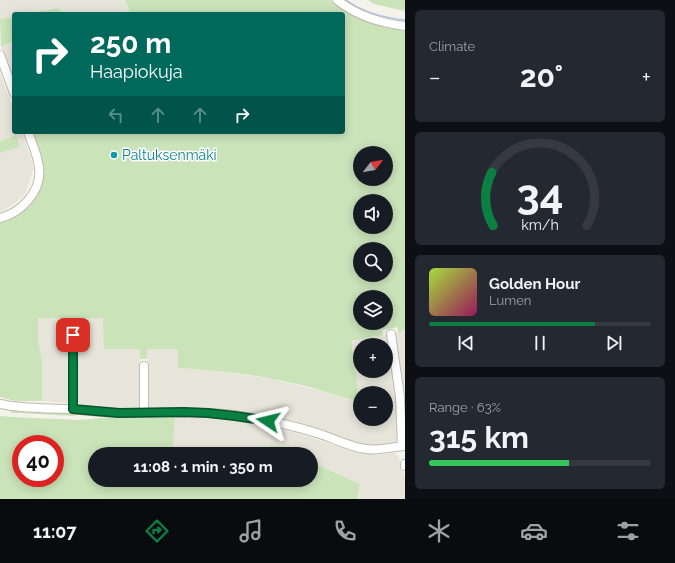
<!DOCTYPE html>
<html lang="en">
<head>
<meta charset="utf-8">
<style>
	:root { --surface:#171b24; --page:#242831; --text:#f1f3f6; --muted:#9ea1a6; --line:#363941; --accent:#0b8043 }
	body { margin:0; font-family:Raleway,sans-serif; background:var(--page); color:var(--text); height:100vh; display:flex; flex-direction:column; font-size:15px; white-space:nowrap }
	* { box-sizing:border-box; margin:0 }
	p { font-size:13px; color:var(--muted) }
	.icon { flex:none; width:22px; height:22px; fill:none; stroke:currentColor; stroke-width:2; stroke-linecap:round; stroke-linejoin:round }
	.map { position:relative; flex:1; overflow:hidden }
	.drawer { display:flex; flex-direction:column; gap:10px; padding:10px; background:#0d0f14; width:270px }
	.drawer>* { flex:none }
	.banner { position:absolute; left:12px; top:12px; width:333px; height:122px; border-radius:4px; box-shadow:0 2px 10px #0003; background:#00695c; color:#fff; overflow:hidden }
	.needle { width:26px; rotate:59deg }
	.buttons { position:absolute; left:353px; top:146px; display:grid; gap:8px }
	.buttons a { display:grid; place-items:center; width:40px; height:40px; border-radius:50%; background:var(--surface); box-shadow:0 2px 10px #0003; font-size:20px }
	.speed { position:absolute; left:12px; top:435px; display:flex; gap:8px; font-size:20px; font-weight:700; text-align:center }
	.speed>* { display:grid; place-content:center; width:52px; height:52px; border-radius:50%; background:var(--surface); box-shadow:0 2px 10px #0003; line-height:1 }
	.speed .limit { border:6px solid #d22; background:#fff; color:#111 }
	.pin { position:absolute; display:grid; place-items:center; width:34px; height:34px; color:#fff; margin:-17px; border-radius:8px; box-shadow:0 2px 6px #0006 }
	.me { position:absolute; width:44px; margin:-22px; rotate:280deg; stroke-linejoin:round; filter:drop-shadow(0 0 3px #0008) }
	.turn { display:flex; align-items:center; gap:14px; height:84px; padding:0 12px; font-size:18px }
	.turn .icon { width:52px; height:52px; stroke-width:2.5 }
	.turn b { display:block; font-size:28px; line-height:34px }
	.lanes { display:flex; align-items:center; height:38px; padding:0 12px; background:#0003; justify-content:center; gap:20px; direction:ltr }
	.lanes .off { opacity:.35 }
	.big { font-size:30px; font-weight:700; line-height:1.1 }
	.drawer .widget { flex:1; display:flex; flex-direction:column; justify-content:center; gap:6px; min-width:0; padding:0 14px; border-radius:6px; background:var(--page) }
	.drawer .dial { align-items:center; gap:0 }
	.dial svg { height:104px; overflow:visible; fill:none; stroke:var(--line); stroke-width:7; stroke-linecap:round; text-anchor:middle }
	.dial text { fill:var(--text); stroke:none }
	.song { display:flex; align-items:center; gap:12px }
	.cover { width:48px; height:48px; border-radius:6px; background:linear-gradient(135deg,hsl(80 70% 55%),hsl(330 70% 35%)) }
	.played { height:4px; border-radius:2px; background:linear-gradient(90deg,var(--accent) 75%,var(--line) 75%) }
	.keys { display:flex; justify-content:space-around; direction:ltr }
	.heat { display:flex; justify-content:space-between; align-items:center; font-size:22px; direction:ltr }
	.charge { height:6px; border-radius:3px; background:linear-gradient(90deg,#34c759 63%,var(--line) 0) }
	.trip { position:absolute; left:88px; top:447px; width:230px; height:40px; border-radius:20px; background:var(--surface); box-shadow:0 2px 10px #0003; font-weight:700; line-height:40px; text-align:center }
	.dock { display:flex; height:64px; justify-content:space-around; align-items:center; background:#090b0e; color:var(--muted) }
	.dock .icon { width:28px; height:28px }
	.dock .active { color:var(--accent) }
	.dock b { font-size:18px; color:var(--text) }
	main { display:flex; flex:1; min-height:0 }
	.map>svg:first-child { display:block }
</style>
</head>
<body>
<main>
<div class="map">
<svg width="405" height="499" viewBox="0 0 405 499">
	<rect width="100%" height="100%" fill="#f4f2eb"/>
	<path fill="#e7e5da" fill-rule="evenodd" d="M0,0H125L131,14H64L57,8L27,14H14V17L0,19Z
		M14,40V83L1,47Z
		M0,73L14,111V132H22L32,161L33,169L31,177L25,194L13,205L0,212V153L20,147L16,136L0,141Z
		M38,318H65V339L69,340V399L68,402L66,403L42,401V361L38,340Z
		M77,318H104V349H140L141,404L139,408L112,409L81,405L78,403L77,401Z
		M405,330V394L403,392L395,336L397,332Z
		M383,335H385L388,337L394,379L396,400L398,438L396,441L394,443L379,445L363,444L315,428L214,410L151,408L148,406L147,349H178L179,368L217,371L272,379L325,392L359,402L355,364L351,341ZM360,345H386V371H360ZM360,393H386V419H360Z
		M175,417L207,418L246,422L280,429L310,437L352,451L362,453L376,455L394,453L397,455L398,456L403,471L405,479V499H357L360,484L311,462V454H295L278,446L270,445L269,454H172Z"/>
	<path fill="#cae3b9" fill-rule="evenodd" d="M125,0H331L334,3L362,19L385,28L405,31V330L398,332L397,327L382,330L383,335L351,341L355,364L359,402C339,396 318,389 297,384C258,375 218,370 178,368V349H147V359H140V349H104L103,318H77V330H71L70,333H65V318H38V340L42,361V401H15L0,397V221L12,218L30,206L42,181L32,132H343V14H131ZM360,153H386V179H360ZM360,201H386V227H360ZM360,249H386V275H360ZM360,297H386V323H360Z
		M368,0H405V11L374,4Z
		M57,8L64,14H27Z
		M14,17V40L1,47L0,19Z
		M16,135L20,147L0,153V141Z
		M11,410L76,413L77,414L74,416L19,413H12L10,411Z
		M0,416L13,417L79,420L102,418L175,417L172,454H95V480H311V462L360,484L357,499H0ZM21,444H55V478H21Z
		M270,445L278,446L295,454H269Z"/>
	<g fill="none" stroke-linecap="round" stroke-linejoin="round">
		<path stroke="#afc8e9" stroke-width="1.5" d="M346,0C364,13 384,18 405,20"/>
		<g stroke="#bebbaf" stroke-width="10">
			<path id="minor" d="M337,0C357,16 380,23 405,26
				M0,55L14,93
				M0,218C21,213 42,191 39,168C38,155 32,144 28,132
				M391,334L400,397L402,446
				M73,335V409
				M0,404C22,409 45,408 67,409C85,410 103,413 121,413C159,413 196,411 234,415C262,419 292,425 320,434C335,439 350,447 366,449C379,451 392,447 405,446
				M144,412V366
				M405,464V466"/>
		</g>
		<use href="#minor" stroke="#fff" stroke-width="8"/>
	</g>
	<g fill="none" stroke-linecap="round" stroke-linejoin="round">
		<g stroke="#07532c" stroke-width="10">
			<path id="route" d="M73,335V409L119,413L184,412L208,413L235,416L268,421"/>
		</g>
		<use href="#route" stroke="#0b8043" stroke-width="7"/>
	</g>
	<circle fill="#0f9aa8" stroke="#fff" stroke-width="1.5" cx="114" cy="155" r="4"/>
	<g text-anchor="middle" stroke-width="3" stroke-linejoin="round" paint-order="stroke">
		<g font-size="14" fill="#0d838f" stroke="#fff" text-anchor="start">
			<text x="122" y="160">Paltuksenmäki</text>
		</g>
	</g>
</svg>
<div class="buttons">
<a><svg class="needle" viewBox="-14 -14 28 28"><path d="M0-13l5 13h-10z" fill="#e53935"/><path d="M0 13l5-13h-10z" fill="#9ea1a6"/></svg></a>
<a><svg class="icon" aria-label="sound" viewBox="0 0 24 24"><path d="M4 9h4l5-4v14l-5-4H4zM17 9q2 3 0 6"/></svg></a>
<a><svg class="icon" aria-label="search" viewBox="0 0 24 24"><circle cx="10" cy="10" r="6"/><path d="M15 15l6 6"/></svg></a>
<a><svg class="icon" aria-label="layers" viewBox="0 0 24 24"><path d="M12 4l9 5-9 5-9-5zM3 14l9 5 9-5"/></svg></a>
<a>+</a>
<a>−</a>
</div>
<div class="speed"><div class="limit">40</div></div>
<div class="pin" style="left:73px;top:335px;background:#d93025"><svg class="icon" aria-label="arrive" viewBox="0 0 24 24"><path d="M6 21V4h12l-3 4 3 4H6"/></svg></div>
<svg class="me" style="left:268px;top:421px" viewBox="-20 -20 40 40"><path d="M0-17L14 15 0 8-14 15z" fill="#0b8043" stroke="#fff" stroke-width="4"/></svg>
<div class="trip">11:08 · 1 min · 350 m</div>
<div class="banner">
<div class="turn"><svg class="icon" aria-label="right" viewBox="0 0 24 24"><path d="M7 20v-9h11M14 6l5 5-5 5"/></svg><div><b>250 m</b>Haapiokuja</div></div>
<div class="lanes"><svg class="icon off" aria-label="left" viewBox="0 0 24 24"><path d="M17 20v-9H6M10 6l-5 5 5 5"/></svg><svg class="icon off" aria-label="ahead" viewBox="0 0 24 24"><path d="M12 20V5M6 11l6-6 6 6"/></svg><svg class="icon off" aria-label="ahead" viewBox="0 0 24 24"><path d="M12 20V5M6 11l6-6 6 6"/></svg><svg class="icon" aria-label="right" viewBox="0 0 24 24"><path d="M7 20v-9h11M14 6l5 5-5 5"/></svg></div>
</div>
</div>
<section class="drawer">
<div class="widget"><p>Climate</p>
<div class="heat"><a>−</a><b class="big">20°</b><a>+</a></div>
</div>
<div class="widget dial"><svg viewBox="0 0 100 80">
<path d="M14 69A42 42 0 1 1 86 69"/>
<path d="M14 69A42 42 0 0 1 13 28" stroke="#0b8043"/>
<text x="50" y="56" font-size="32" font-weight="700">34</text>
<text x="50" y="72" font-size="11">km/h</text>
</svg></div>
<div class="widget">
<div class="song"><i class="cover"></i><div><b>Golden Hour</b><p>Lumen</p></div></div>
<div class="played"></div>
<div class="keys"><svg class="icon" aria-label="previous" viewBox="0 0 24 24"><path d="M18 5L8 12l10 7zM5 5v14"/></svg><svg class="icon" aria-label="pause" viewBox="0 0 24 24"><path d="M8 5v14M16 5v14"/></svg><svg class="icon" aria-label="next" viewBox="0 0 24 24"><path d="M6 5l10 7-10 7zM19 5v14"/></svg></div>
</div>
<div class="widget"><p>Range · 63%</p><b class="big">315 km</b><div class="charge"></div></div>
</section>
</main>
<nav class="dock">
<b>11:07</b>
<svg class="icon active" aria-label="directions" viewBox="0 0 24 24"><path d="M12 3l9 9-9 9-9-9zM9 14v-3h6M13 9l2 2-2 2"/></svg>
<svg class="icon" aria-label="music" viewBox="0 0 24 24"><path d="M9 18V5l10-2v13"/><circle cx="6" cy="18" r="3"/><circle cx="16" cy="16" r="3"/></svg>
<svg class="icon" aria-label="phone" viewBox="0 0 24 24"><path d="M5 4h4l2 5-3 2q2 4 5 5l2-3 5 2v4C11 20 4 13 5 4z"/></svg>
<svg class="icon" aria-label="climate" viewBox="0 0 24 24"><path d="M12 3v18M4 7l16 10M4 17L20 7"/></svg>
<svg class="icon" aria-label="car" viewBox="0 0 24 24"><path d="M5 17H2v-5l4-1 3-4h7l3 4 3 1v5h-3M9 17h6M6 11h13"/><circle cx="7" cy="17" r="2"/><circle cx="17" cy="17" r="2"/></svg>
<svg class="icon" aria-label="filters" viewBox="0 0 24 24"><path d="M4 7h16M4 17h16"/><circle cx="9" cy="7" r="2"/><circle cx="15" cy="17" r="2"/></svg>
</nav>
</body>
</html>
